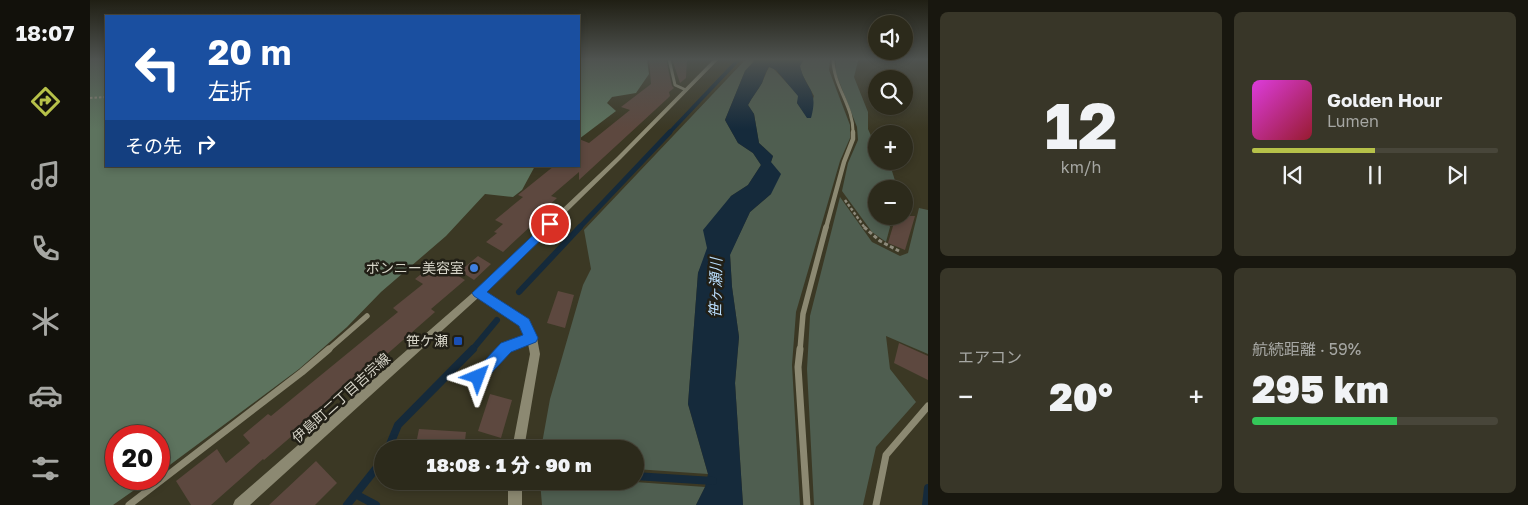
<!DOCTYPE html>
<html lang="ja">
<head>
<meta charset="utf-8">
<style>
	:root { --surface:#2c2a1b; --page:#383628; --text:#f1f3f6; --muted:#a6a7a3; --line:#48463a; --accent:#b6c149 }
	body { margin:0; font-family:"Golos Text","Noto Sans JP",sans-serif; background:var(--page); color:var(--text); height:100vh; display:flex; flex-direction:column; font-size:19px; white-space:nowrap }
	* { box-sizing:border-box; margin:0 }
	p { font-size:16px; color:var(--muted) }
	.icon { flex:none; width:28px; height:28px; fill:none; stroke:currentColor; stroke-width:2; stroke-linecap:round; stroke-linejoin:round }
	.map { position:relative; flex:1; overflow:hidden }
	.panel { display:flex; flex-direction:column; gap:12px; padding:12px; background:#18170f; width:600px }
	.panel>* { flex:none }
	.hud { position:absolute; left:15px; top:15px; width:475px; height:152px; border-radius:0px; box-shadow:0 2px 8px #0003,0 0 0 1px var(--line); background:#1a4fa0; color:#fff; overflow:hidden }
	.tools { position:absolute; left:778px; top:15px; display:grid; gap:10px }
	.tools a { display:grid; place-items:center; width:45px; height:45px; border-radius:50%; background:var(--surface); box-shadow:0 2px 8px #0003,0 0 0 1px var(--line); font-size:25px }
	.speed { position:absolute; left:15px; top:425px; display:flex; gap:10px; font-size:25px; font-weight:700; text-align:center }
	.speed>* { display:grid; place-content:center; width:65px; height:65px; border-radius:50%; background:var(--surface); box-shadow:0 2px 8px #0003,0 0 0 1px var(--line); line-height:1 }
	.speed .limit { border:8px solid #d22; background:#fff; color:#111 }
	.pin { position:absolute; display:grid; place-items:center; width:42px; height:42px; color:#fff; margin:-21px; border:2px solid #fff; border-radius:50%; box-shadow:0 1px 5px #0007 }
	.me { position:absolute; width:55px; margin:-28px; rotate:44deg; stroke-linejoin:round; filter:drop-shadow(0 0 4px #0008) }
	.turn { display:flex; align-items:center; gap:18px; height:105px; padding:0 20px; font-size:22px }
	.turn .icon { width:65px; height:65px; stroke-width:2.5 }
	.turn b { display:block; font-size:35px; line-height:42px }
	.then { display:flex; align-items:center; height:48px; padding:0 20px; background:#0003; gap:10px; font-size:19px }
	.big { font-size:38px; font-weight:800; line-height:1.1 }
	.panel .card { flex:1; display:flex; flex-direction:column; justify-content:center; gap:8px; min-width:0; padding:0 18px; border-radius:8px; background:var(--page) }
	.panel .dial { align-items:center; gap:0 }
	.dial b { font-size:65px; line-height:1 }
	.song { display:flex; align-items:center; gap:15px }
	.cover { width:60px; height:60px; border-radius:8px; background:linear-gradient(135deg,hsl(300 70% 55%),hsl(350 70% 35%)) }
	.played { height:5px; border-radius:2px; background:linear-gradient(90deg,var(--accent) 50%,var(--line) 50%) }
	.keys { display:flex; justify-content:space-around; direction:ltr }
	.heat { display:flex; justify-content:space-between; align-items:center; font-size:28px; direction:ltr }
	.charge { height:8px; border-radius:4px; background:linear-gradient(90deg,#34c759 59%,var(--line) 0) }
	.panel .tiles { flex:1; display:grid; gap:12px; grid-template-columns:repeat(2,1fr) }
	.trip { position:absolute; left:284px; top:440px; width:270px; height:50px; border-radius:25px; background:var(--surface); box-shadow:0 2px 8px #0003,0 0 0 1px var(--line); font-weight:800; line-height:50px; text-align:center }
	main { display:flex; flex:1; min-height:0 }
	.tab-bar { display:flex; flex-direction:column; width:90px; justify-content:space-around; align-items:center; background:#12110b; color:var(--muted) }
	.tab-bar .icon { width:35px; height:35px }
	.tab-bar .current { color:var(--accent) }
	.tab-bar b { font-size:22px; color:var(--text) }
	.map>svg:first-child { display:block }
</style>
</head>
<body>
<main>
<nav class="tab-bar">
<b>18:07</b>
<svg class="icon current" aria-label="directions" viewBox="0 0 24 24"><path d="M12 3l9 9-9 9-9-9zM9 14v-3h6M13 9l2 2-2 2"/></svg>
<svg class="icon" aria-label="music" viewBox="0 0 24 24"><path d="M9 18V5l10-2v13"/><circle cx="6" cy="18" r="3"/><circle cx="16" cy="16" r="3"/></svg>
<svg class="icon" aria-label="phone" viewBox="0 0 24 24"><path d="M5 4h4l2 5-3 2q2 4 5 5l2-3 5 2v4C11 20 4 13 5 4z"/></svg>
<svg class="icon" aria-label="climate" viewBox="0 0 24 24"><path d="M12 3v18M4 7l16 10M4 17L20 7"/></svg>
<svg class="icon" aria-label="car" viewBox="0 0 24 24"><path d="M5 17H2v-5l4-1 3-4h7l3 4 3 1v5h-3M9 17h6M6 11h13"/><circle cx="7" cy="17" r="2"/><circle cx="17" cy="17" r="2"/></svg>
<svg class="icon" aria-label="filters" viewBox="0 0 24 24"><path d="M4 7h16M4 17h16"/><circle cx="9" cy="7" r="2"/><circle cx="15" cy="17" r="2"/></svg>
</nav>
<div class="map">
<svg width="838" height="505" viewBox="0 0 838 505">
	<rect width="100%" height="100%" fill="#3b3824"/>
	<path fill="#4f5e50" d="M656,59H666L655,71L635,120L648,143L663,153L671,165L658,185L641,196L608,273L598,404L618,474L545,469V449H451L460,399L493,285L501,269L494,230Z
		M714,59H740L739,70L760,125V138L750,161L706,312L702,365L710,505H653L645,383L649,337L642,287L640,254L660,212L681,194V162L683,156L669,143L664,114L658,105C662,97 668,90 672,83C674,78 676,73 679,67H682L709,96L707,103L717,117L724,96L712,74L710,66Z
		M746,59H759L768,61L764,77L778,112V129L786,147V161H795L802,171L807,187L786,189V216H796L800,227L796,242L782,232L752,191L758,163L768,140L767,127L745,71Z
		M750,197L782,242L810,256L818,253L829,208L838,210V354L796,336L800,369L826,402L786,447L773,505H724L717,369L720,316Z
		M450,481H531L615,487L606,505H452Z"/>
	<path fill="#5d735e" d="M0,59H16V166H445L432,190L423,197L395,194L356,236L291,292L257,327L209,369L69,473V436H26V479H60L23,505H0Z
		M489,59H557L559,74L546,93L522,97L517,103L526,111L489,139Z"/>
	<path fill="#152a3b" d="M666,59H714L710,66C716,91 729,88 721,118H717L707,103L708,96L686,70L679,67C675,73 674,78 672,83C668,90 662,97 658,105L664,114L669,143L683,156L681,162L691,174L681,194L660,212L640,255L642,287L649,337L645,383L653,505H606L615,487L618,474L598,404L608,273L617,248L613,230L641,196L658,185L671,165L663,153L648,143L635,120L655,71Z"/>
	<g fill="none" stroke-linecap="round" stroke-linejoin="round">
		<path stroke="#152a3b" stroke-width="4" d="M579,133L649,59"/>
		<path stroke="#152a3b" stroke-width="5" d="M489,228L580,132"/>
		<path stroke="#152a3b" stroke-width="6" d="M429,292L490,227
			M382,350L407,320"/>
		<path stroke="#152a3b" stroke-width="8" d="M298,449L308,425L383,349
			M545,476L623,481
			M267,495L286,505
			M257,505L292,461
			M836,505L838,488"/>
	</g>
	<path fill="#5d483f" d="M559,59H576L582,86L584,88L579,92L580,96L577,99L489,180V172L461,196L467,198L440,223L443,224L413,252L396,242L407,233L404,232L413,224L405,220L433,197L428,195L464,166H489V139L499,143L540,110L531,107L561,84Z
		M582,59H597L596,78L590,83Z
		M806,216H825L815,250L798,243Z
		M388,256L401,264L384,280L370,271Z
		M346,262L375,280L341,309L345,312L238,406L239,407L212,431L210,429L174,460L173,459L121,505H101L86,481L127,449L136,463L160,443L153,435L178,414L181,416L308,312L303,308L333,284L325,279Z
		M468,291L484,295L475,328L457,323Z
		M809,343L838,356V380L804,363Z
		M400,394L422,400L411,438L388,431Z
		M329,429L376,432L374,449H325Z
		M226,461L247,483L225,505H179Z"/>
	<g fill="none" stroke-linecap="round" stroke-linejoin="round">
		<path stroke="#8d8a7b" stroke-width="2" stroke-dasharray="2.5 2" stroke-linecap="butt" d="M0,98L16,97"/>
		<path stroke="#8d8a7b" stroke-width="2.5" stroke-dasharray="3 2" stroke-linecap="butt" d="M755,200L775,228"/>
		<path stroke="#8d8a7b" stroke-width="3" stroke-dasharray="4 2.5" stroke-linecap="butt" d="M774,227L790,241L809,251"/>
		<path stroke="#8c8972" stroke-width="4" d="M414,350L441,338"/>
		<path stroke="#8c8972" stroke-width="5" d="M388,377L415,349"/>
		<path stroke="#8c8972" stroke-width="3" d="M579,59L585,85L596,90
			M743,59C743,86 764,107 763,133
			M762,59L767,60"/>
		<path stroke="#8c8972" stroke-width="4.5" d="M736,228L754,162L763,139V132"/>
		<path stroke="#8c8972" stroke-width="5.5" d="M238,350L277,316
			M710,350L713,314L736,227"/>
		<path stroke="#8c8972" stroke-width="7" d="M710,349L708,367L717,505
			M39,505L212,372L239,349
			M786,505L796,455L838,406"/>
		<path fill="#8c8972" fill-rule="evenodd" d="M624,59H629L531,159L395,292L439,320L447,338L450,354L434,449H422L440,354L437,338L431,326L388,298L160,505H143L145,500L396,281L527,157Z
			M418,481H432V505H418Z"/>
	</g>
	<linearGradient id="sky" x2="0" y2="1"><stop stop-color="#201f14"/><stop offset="0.46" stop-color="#4f5350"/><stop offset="1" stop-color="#4f5350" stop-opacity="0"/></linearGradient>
	<rect width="838" height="129" fill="url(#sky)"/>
	<path fill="#1a73e8" stroke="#114b97" d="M460,221L464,222L466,224L464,227L397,292L439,319L448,338L446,342L421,352L393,382L388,384L383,382L381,377L383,373L411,343L433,335L429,326L384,296L382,293L457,222Z"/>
	<circle fill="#3f7fe0" stroke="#211f16" stroke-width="2" cx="384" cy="268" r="5"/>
	<rect fill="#1a4fb4" stroke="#211f16" stroke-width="2" x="363" y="336" width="10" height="10" rx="2.5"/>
	<g text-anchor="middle" stroke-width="5" stroke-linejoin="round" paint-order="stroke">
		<g font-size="14" fill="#d6d4c8" stroke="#211f16" text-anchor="end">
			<text x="374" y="273">ボンニー美容室</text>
			<text x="358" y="346">笹ケ瀬</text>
		</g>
		<g font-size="14" fill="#d6d4c8" stroke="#211f16">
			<text transform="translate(251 398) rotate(-42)" y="5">伊島町二丁目吉宗線</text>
		</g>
		<g font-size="15" font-style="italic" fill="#badefd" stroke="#211f16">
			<text transform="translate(626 288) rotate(-89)" y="5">笹ヶ瀬川</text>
		</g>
	</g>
</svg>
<div class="tools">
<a><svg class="icon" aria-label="sound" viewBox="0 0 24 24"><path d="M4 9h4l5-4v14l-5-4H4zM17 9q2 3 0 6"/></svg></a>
<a><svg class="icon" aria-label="search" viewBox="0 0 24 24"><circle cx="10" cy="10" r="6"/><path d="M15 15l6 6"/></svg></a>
<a>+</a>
<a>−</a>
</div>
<div class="speed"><div class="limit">20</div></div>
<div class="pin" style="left:460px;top:224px;background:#d93025"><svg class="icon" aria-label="arrive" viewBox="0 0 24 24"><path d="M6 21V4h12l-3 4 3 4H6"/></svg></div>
<svg class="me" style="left:388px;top:377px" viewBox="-20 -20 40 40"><path d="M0-17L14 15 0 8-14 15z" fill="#1a73e8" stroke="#fff" stroke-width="4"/></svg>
<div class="trip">18:08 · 1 分 · 90 m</div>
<div class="hud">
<div class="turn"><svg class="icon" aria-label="left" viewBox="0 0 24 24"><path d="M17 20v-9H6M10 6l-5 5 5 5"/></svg><div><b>20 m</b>左折</div></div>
<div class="then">その先<svg class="icon" aria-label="right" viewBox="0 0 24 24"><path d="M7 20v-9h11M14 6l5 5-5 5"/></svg></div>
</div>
</div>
<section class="panel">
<div class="tiles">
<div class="card dial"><b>12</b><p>km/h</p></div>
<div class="card">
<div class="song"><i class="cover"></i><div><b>Golden Hour</b><p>Lumen</p></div></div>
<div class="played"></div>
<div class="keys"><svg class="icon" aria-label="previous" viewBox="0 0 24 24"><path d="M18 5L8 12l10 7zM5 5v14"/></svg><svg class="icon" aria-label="pause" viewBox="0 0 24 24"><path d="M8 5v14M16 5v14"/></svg><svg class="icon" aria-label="next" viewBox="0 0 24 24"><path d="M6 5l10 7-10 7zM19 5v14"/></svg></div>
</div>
<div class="card"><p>エアコン</p>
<div class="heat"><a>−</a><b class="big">20°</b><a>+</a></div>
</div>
<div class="card"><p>航続距離 · 59%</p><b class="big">295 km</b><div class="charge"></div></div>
</div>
</section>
</main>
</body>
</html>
